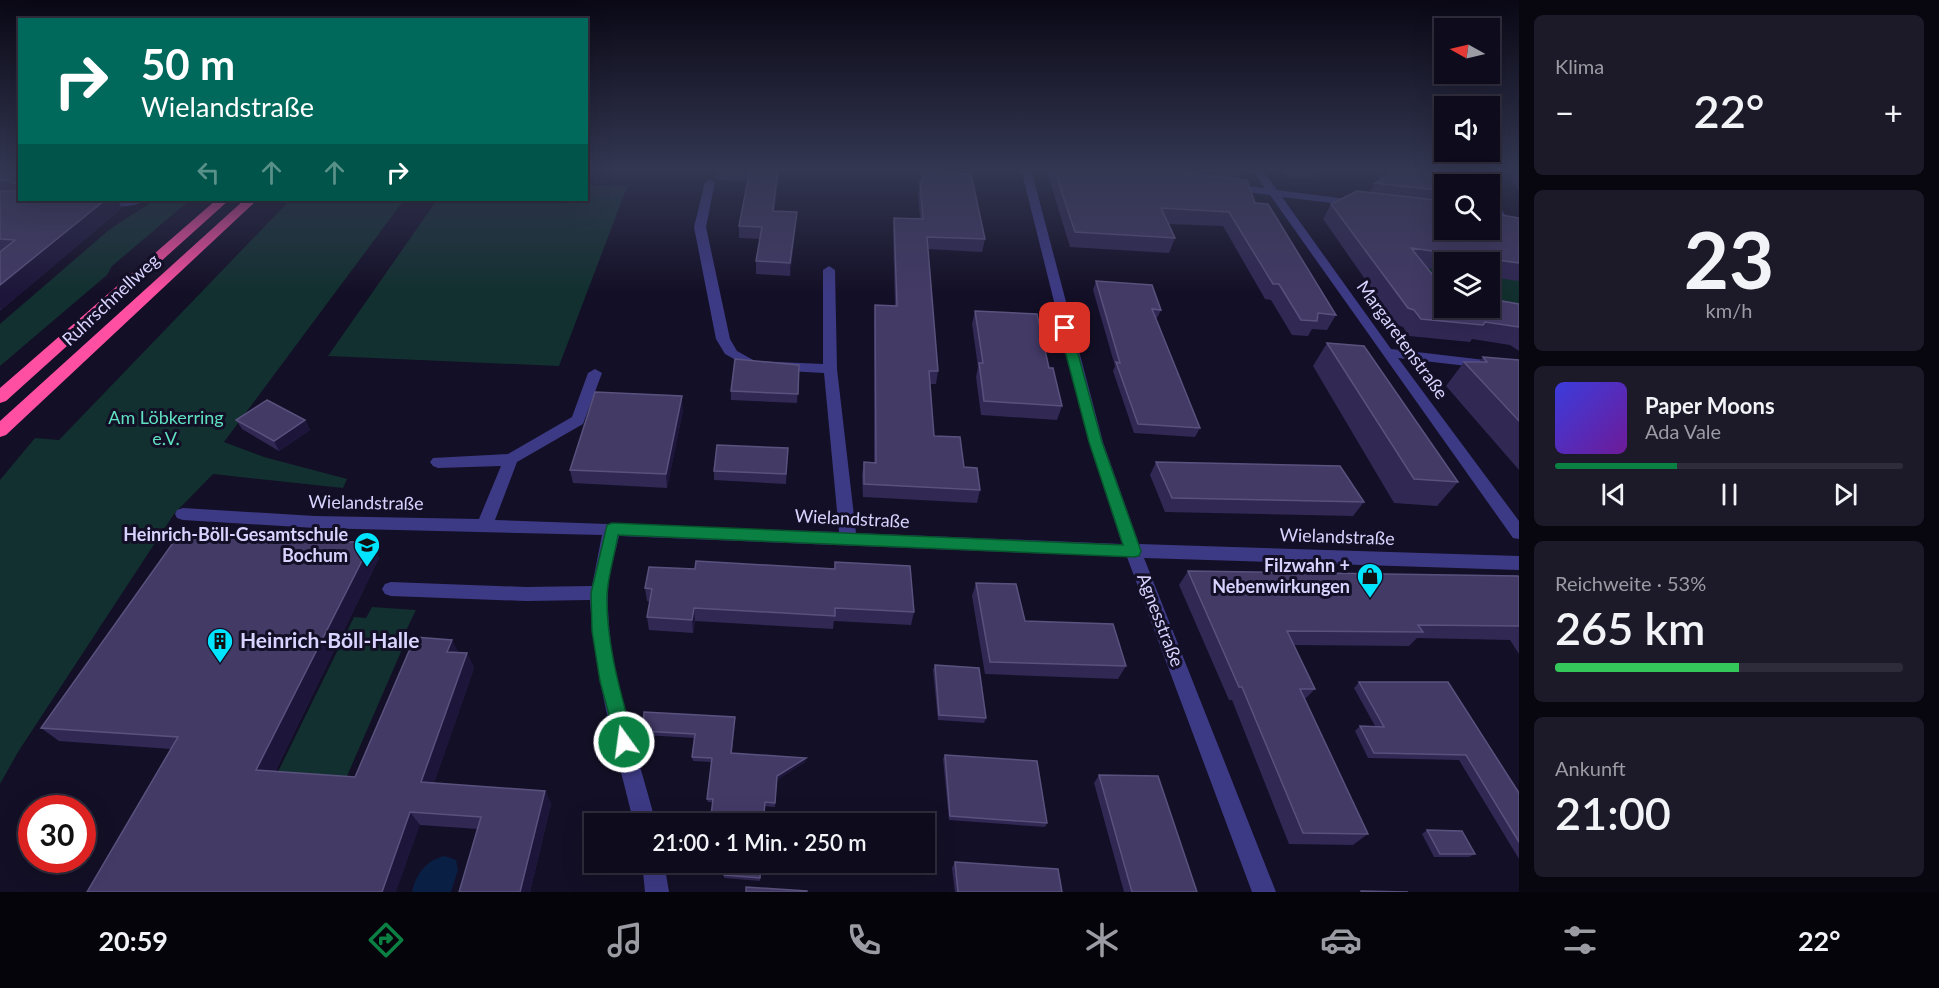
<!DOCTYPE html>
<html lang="de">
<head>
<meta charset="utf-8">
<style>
	:root { --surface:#0e0b1c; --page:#1c1929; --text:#f1f3f6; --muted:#9b9ba3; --line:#2e2b3b; --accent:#0b8043 }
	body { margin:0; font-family:Lato,sans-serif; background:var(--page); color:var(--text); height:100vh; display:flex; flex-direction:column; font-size:22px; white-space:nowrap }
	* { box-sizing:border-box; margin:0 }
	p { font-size:20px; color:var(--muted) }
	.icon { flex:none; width:33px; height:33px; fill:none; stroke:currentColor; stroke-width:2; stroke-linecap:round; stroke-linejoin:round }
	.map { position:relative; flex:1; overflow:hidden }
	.panel { display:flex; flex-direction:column; gap:15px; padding:15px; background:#08060f; width:420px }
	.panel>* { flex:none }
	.hud { position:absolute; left:18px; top:18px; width:570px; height:183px; border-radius:0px; box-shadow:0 6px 24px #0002,0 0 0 2px var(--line); background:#00695c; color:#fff; overflow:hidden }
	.needle { width:39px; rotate:278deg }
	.tools { position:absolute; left:1434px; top:18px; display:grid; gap:12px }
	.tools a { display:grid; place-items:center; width:66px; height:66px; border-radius:0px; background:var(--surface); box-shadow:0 6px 24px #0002,0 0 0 2px var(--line); font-size:30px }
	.speed { position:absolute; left:18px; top:795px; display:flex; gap:12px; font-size:30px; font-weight:700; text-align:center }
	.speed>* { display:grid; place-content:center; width:78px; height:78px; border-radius:50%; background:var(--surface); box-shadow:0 6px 24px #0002,0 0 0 2px var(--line); line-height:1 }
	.speed .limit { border:9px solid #d22; background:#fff; color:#111 }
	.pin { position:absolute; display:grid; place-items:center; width:51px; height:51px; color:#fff; margin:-26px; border-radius:12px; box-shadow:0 3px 9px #0006 }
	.me { position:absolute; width:66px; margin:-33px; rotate:346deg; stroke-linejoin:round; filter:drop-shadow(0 0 4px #0008) }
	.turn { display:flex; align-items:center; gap:21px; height:126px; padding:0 24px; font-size:27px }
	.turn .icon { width:78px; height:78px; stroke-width:2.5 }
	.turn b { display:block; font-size:42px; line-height:51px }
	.lanes { display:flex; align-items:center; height:57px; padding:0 24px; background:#0003; justify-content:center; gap:30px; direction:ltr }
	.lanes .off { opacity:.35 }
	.big { font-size:45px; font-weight:600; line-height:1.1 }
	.panel .card { flex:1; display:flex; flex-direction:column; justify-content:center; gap:9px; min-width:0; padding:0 21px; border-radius:9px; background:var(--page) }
	.panel .dial { align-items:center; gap:0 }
	.dial b { font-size:78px; line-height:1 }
	.song { display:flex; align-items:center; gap:18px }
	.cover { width:72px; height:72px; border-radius:9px; background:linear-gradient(135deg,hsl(240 70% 55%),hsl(280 70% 35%)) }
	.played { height:6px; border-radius:3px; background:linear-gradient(90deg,var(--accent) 35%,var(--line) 35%) }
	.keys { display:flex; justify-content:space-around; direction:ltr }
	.heat { display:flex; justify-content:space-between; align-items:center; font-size:33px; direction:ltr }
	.charge { height:9px; border-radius:4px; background:linear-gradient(90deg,#34c759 53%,var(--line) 0) }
	.trip { position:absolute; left:584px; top:813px; width:351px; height:60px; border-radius:0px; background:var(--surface); box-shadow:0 6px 24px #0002,0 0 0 2px var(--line); font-weight:600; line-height:60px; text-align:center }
	.dock { display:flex; height:96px; justify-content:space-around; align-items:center; background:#06040b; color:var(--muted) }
	.dock .icon { width:42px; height:42px }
	.dock .on { color:var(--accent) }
	.dock b { font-size:27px; color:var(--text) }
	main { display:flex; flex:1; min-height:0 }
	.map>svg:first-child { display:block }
</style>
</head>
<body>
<main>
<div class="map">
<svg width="1519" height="892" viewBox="0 0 1519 892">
	<rect width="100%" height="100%" fill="#130f26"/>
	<path fill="#12302f" d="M587,185L627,187L559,366L328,356L437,200H586Z
		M155,200H190L112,266L107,275L0,366V324L110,229Z
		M290,200H404L224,442L264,457L347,479L343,488L213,474L174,514L18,752L0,784V480L35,438L59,440Z
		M1408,239L1437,246L1444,271V308H1490V262L1519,254V323L1433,316Z
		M372,607L416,610L401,641L403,647L344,783L275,778L354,617L366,618Z"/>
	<path fill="#0a1f44" d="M445,856L456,860L458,870L451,892H412C416,874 426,860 445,856Z"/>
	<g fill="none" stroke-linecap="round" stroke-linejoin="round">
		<path fill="#3d3a85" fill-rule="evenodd" d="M1021,169H1031L1103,442L1139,544L1519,556V570L1144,558L1276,892H1252L1127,557L619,536C615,555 608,575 608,594C606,666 638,754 656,824H634C616,750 594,677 590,600L526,601L391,596L385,594L382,589L385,584L391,582L526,587L592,586L602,535L315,528L183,520L177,518L175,514L177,510L183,508L315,516L479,519L501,466L438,468L433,466L430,462L433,458L508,454L572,417L588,373L595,369L602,373L583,424L517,462L495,520L839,532L824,373L752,369L725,354L716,339L694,227L705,182L710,179L715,182L706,227L730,339L737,351L755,361L823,364V270L829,266L835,270L837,369L856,533L1122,544L1089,442Z
			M1252,169H1262L1277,190L1362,201L1363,203L1358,206L1282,197L1391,349L1519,364V372L1398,358L1519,521V539L1513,538L1270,195L1226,189V185L1230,184L1265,188Z
			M1466,169H1476L1486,184H1476Z
			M1490,195L1494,196L1508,220L1507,222L1503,223C1492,219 1489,205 1490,195Z
			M96,200H145C137,208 103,209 94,202Z
			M642,862H664L669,892H645Z"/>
		<path fill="#ff4fa3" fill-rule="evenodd" d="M216,200H229L6,401L0,403V388Z
			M244,200H257L6,435L0,437V421Z"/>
	</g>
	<path fill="#312854" d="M717,169H780L774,211L796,225L790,276L756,274V261L760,239L739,238V226L747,181L717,180Z
		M1046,169H1242L1238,179L1336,315L1327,330L1312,329L1308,336L1292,335L1271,300L1265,299L1223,226L1168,224L1175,238L1169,253L1070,247Z
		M1280,169H1319L1320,170L1316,178L1287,177Z
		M1376,169H1457L1464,180L1461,184H1444V230L1519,218V281L1490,277V262H1444V271L1428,268L1444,308L1519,304V351L1510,345L1472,339L1470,342L1409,336L1403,327L1397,325L1323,219L1331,204L1369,193L1375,183L1380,180Z
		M1506,169H1519V191Z
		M922,172L985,239L982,252L928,249L938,371L936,384H930L934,436L964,467L980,490L977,503L863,497L862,475L864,462L874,463V318L875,305L895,306L893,230L894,218L920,219L918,194Z
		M0,173H20V200H117L122,208L1,310H0Z
		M1096,281L1161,310L1157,318H1155L1200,428L1195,437L1134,433L1113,371L1115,366L1093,290Z
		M975,311L1049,368L1062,406L1057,420L981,415L976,377L978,367L972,324Z
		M1327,343L1458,482L1437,506L1394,503L1313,366Z
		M1483,357L1519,360V470L1446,386L1464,362H1479Z
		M799,365L797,403L731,400V391Z
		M683,410L667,488L573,483L570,470Z
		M236,420H305L310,430L279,451L242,429Z
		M788,448L786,484L714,480V471Z
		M1156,462L1364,502L1353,516L1165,512L1150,475Z
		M371,543L379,558L275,772L355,777L459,653H467L474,668L434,783L545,791L551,804L530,892H459L478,829L420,825L171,749L59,741L41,728Z
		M835,562L914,612L911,625L834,621L833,629L695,621L693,633L649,630L647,617L650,602L647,601L645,588L695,569H834Z
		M1188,571L1519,577V654L1510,640L1417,638L1409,646L1293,645L1315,689L1305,699L1368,834L1353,845L1289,844L1232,700H1229L1179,585Z
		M976,583L1025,621L1126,666L1118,679L985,674L972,596Z
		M935,665L986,718L984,723L938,720L933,670Z
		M1359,682H1448L1519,793V859L1459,760L1368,758L1355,731L1360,726H1375L1354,688Z
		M735,717L732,753L806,758L805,762L777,780L775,807L708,802L707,799L711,762L693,761L692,757L695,738L644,735L643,731Z
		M945,755L1047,823L1045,827L949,820L943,759Z
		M1099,775L1197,892H1124L1094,783Z
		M1427,830L1475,854L1469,857H1434L1422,834Z
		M761,862L760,881L724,878V875Z
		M955,862L1062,892H955L952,868Z"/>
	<path fill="#1d163a" d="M778,169H780L773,223V211Z
		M105,200H117L122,208L1,310L0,308V285Z
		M797,212L796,225L790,276V263Z
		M682,396L683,410L667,488L666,474Z
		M305,420L310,430L279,451L274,441Z
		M371,543L379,558L269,784L256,770Z
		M694,608L695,621L693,633L692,620Z
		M452,640L460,655L447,652Z
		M467,653L474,668L430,795L421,782Z
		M806,758L805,762L777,780L775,807L777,776Z
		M545,791L551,804L530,892H520Z
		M410,812L420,825L396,892H382Z"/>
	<path fill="#433a66" stroke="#5a527e" stroke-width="1.5" d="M740,169H778L773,211L797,212L790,263L756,261L762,227L739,226L750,169Z
		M1054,169H1146L1247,180L1255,203L1268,204L1336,315L1318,313L1317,321L1301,320L1279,284H1273L1229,212L1161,208L1175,238L1075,232Z
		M1291,169H1319L1320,170Z
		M1391,169H1456L1464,180L1443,177L1442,181L1450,184H1444V191L1375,183L1393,174Z
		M922,172L971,174L985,239L927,237L938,371H929L934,436L960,437L964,467L977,468L980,490L864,484V462L876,463L875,305L897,306L894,218L923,219L920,182H923Z
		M0,173H20V183H12L10,180L0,181Z
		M0,191H20V200H105L0,285V252L15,240L0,239Z
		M1357,191L1444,201V230H1490V213L1519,218V263L1411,248L1444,289V308H1490V299L1519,304V327L1485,322L1483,325L1421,319L1414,310L1408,308L1331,204Z
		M1096,281L1152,285L1161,310L1152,309L1200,428L1138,424L1116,362L1120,363Z
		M975,311L1037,314L1049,368H1053L1062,406L984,401L979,363H983Z
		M1327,343L1364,346L1458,482L1414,479Z
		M1483,357L1519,360V421L1464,362H1487Z
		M735,359L799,365L798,394L731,391Z
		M595,392L682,396L666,474L570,470Z
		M267,400L305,420L274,441L236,420Z
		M717,445L788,448L786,474L714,471Z
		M1156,462L1340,466L1364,502L1172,498Z
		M180,533L371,543L256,770L355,777L415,637L452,640L447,652L467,653L421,782L545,791L520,892H459L481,817L410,812L382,892H87L178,737L41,728Z
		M696,561L835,569V562L910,566L914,612L835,608V616L694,608L692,620L647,617L652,589L645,588L649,567L695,569Z
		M1188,571L1518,576L1519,577V626L1418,625L1423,632L1287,631L1315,689H1300L1368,834L1303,833L1242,687H1239Z
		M976,583L1016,584L1025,621L1113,624L1126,666L990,662Z
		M935,665L979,668L986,718L939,715Z
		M1359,682H1448L1519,793V842L1466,755L1374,753L1360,726L1384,727Z
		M644,712L735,717L731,753L806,758L777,776L775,803L765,802L763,824H710L713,799H707L712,758L692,757L695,734L643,731Z
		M945,755L1037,761L1047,823L950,816Z
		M1099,775L1158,776L1197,892H1132Z
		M1427,830L1462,831L1475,854H1440Z
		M725,862H761L760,878L724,875Z
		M955,862L1058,869L1062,892H958Z
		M746,887L807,891V892H746Z
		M1361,891L1408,892H1361Z"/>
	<linearGradient id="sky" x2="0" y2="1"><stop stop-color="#0a0815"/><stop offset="0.58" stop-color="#333752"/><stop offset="1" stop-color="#333752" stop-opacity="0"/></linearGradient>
	<rect width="1519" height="293" fill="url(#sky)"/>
	<path fill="#0b8043" stroke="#07532c" stroke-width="1.5" d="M1065,324L1071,328L1102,442L1141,551L1139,556L1133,557L618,535C615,554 608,575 607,595C606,645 621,694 634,742L631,748L624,751L618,748L600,681L592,631L591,593L607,525L612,523L1123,545L1089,442L1059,328Z"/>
	<defs>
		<g id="school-pin" transform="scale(1.35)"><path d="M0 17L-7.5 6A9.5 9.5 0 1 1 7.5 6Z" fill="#00e5ff" stroke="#130f26"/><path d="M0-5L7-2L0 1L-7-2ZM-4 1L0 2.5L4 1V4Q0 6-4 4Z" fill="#111"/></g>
		<g id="shop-pin" transform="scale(1.35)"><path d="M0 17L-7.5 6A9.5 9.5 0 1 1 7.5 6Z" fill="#00e5ff" stroke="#130f26"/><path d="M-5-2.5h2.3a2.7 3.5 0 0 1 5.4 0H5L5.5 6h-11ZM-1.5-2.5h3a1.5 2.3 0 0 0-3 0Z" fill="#111"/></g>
		<g id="building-pin" transform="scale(1.35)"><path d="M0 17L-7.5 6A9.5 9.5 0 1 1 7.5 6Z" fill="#00e5ff" stroke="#130f26"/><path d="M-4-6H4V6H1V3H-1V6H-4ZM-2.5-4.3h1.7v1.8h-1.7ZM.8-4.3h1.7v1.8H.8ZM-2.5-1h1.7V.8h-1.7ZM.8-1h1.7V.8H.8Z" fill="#111"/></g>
	</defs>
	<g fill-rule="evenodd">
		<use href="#school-pin" x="367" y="545"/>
		<use href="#shop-pin" x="1370" y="576"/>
		<use href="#building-pin" x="220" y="641"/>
	</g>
	<g text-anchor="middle" stroke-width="6" stroke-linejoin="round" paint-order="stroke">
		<g font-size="18" fill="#d9d4ff" stroke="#130f26">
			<text transform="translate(111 300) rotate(-43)" y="6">Ruhrschnellweg</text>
			<text transform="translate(1402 340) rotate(54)" y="6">Margaretenstraße</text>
			<text transform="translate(366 503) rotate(1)" y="6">Wielandstraße</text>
			<text transform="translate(852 519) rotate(3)" y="6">Wielandstraße</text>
			<text transform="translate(1337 537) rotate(2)" y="6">Wielandstraße</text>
			<text transform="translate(1160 620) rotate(69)" y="6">Agnesstraße</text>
		</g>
		<g font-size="18" fill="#5fe0c0" stroke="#130f26">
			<text x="166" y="424">Am Löbkerring<tspan x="166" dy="21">e.V.</tspan></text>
		</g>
		<g font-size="18" font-weight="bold" fill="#d9d4ff" stroke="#130f26" text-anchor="end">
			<text x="348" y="541">Heinrich-Böll-Gesamtschule<tspan x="348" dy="21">Bochum</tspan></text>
			<text x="1350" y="572">Filzwahn +<tspan x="1350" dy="21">Nebenwirkungen</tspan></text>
		</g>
		<g font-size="21" font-weight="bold" fill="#d9d4ff" stroke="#130f26" text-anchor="start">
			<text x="240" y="648">Heinrich-Böll-Halle</text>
		</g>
	</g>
</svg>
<div class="tools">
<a><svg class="needle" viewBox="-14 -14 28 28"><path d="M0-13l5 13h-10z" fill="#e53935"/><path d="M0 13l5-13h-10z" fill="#9b9ba3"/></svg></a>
<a><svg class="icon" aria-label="sound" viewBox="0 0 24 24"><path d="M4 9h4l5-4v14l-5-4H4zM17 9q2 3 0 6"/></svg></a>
<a><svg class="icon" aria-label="search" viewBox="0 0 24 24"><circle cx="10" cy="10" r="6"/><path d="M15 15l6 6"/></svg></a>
<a><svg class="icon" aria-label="layers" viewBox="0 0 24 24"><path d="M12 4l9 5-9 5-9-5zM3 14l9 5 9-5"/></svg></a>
</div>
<div class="speed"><div class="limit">30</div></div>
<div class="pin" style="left:1065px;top:328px;background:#d93025"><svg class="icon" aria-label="arrive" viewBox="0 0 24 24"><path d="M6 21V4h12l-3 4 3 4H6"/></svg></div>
<svg class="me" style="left:624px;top:742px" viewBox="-20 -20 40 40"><circle r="17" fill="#0b8043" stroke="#fff" stroke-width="3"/><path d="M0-11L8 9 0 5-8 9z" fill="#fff"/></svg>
<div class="trip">21:00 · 1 Min. · 250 m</div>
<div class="hud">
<div class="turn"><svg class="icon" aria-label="right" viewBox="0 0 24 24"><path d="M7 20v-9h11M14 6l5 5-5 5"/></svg><div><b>50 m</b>Wielandstraße</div></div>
<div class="lanes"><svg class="icon off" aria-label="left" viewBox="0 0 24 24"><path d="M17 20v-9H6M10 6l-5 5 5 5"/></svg><svg class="icon off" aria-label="ahead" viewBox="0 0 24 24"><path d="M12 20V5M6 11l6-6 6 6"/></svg><svg class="icon off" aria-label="ahead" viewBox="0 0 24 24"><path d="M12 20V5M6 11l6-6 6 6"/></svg><svg class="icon" aria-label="right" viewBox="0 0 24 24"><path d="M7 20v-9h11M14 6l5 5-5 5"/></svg></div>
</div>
</div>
<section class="panel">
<div class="card"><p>Klima</p>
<div class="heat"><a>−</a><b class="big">22°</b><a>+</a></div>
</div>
<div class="card dial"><b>23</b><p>km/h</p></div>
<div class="card">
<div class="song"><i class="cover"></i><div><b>Paper Moons</b><p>Ada Vale</p></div></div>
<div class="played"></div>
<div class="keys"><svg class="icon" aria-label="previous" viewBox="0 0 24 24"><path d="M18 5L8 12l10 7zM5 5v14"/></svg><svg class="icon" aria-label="pause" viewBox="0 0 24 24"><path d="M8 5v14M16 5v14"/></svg><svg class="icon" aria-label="next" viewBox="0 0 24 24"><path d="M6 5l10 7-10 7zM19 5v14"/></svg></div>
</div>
<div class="card"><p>Reichweite · 53%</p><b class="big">265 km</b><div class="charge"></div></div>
<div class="card"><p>Ankunft</p><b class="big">21:00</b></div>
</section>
</main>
<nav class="dock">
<b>20:59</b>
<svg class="icon on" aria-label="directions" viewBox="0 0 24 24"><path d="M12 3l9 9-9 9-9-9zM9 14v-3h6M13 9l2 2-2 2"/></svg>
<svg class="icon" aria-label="music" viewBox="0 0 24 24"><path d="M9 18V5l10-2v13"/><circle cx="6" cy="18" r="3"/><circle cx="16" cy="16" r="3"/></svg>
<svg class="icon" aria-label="phone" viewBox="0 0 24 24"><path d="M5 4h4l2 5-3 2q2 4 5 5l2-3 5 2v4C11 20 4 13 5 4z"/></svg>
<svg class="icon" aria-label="climate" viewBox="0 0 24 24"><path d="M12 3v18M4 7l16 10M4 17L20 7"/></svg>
<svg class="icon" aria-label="car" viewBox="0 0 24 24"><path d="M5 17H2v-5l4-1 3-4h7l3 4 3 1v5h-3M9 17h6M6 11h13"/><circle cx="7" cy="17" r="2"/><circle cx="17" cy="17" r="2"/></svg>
<svg class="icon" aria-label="filters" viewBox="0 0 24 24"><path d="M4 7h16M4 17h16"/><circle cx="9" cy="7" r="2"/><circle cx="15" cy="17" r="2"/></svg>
<b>22°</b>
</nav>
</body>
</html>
